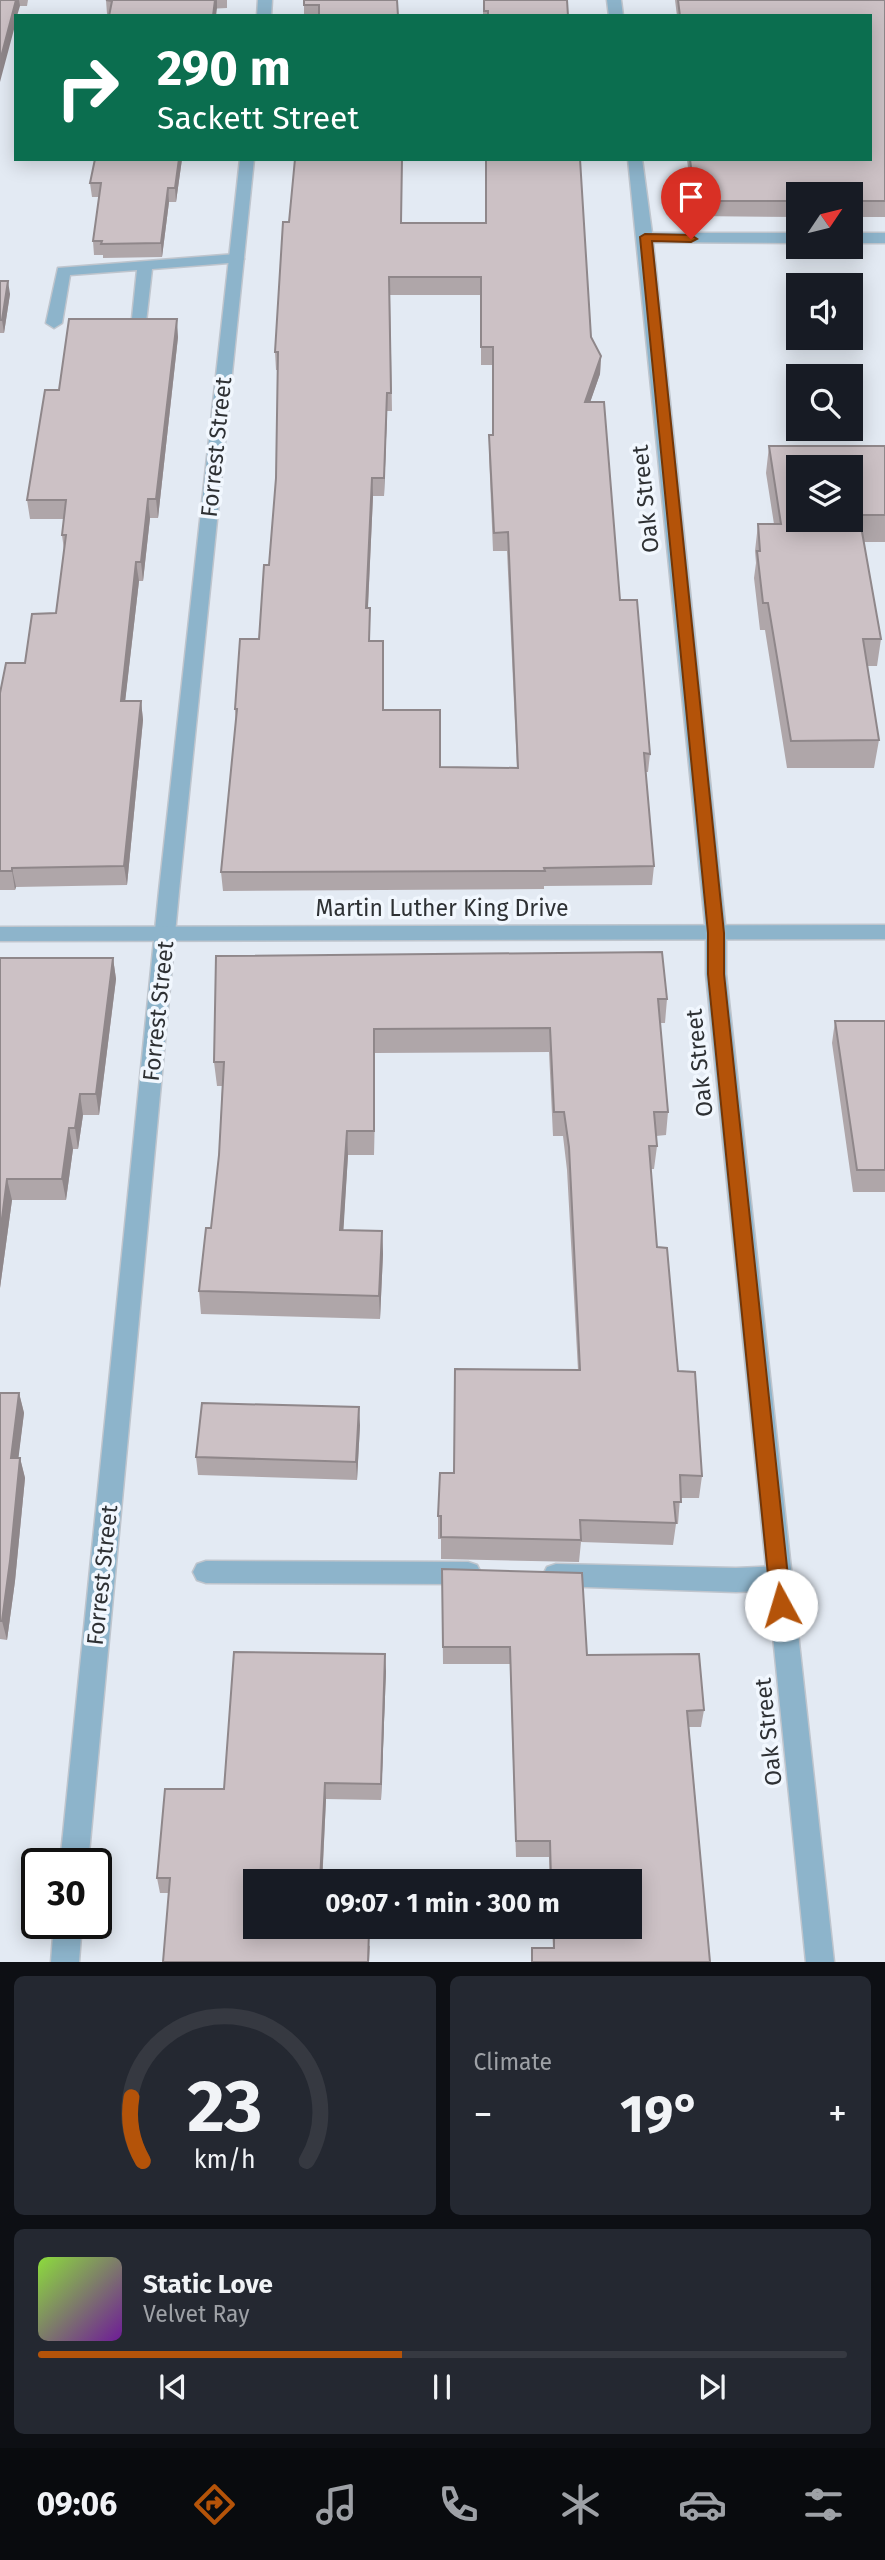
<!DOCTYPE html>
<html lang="en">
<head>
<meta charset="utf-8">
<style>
	:root { --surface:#171b24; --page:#242831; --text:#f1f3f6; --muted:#9ea1a6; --line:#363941; --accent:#b45309 }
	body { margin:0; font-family:"Fira Sans",sans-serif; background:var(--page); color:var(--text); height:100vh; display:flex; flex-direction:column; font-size:26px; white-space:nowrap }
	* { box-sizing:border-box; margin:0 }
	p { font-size:23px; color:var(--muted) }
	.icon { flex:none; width:38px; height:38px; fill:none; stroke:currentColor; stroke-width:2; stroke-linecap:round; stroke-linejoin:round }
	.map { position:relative; height:1962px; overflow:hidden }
	.drawer { display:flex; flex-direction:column; gap:14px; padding:14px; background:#0d0f14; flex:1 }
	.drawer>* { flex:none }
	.top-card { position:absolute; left:14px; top:14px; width:858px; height:147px; border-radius:0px; box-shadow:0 4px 18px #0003; background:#0b6e4f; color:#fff; overflow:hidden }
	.needle { width:46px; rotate:55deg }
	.buttons { position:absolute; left:786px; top:182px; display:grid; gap:14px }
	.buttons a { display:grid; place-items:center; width:77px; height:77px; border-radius:0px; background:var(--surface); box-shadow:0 4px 18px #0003; font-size:35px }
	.speed { position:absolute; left:21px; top:1848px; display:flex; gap:14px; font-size:35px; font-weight:700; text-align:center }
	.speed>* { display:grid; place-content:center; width:91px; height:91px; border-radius:50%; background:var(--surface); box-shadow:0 4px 18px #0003; line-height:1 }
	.speed .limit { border:4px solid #111; border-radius:10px; background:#fff; color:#111 }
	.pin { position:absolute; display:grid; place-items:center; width:60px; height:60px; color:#fff; margin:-72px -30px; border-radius:50% 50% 50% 0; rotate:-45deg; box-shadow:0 0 7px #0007 }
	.pin .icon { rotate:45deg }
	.me { position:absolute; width:77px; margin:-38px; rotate:354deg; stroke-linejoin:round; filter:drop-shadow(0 0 5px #0008) }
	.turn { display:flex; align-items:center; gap:24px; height:147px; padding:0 28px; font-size:32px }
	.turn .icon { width:91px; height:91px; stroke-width:2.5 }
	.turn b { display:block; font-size:49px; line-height:60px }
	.big { font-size:52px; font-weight:700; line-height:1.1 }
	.drawer .card { flex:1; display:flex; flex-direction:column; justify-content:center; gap:10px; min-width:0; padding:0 24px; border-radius:10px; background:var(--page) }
	.drawer .dial { align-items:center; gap:0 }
	.dial svg { height:182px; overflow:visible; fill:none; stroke:var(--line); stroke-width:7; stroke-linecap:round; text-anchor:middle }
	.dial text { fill:var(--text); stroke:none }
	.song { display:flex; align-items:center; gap:21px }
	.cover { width:84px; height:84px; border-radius:10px; background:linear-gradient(135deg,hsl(90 70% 55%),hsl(280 70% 35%)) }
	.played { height:7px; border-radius:4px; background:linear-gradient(90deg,var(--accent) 45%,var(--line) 45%) }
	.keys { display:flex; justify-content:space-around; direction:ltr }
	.heat { display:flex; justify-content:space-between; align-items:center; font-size:38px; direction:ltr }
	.drawer .tiles { flex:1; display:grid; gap:14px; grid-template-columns:1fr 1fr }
	.card:last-child { grid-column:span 2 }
	.trip { position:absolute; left:243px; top:1869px; width:399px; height:70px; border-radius:0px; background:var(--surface); box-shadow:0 4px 18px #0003; font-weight:700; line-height:70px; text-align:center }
	.tab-bar { display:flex; height:112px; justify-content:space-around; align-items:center; background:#090b0e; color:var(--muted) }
	.tab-bar .icon { width:49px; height:49px }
	.tab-bar .active { color:var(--accent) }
	.tab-bar b { font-size:32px; color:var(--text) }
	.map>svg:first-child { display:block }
</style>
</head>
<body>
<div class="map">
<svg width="885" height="1962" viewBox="0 0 885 1962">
	<rect width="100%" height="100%" fill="#e3eaf3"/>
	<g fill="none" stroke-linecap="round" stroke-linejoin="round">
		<g stroke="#bfc5cd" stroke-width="3">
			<path id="service" d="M236,254L241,256L244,259L241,262L152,269L145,331L139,333L131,328L137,270L70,275L62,323L54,328L46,323L58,268Z
				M206,1561L468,1562L477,1565L481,1573L477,1581L468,1584L206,1583L197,1580L193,1572L197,1564Z
				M556,1564L736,1568L778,1566L787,1570L791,1578L787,1586L778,1590L736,1592L556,1586L547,1583L543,1575L547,1567Z"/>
		</g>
		<g stroke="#bfc5cd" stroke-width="3">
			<path id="minor" d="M258,0H272L271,16H257Z
				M607,0H621L623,16H609Z
				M240,159H254L179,891L88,1864H60L159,891Z
				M628,159H642L652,233H798V243L653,242L726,933V974L834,1962H806L706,974V933Z
				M850,233H885V243H850Z
				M54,1923H82L79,1962H51Z"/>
		</g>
		<g stroke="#bfc5cd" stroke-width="3">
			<path id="tertiary" d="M885,925V939L0,941V927Z"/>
		</g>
		<use href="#service" fill="#8db4cb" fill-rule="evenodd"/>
		<use href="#minor" fill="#8db4cb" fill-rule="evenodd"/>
		<use href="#tertiary" fill="#8db4cb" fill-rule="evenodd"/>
	</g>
	<path fill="#afa6a9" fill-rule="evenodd" d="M0,0H28L27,6H20Z
		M106,0H227V8L109,14H107Z
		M304,0L398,16H304Z
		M483,0L568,16H483Z
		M675,0H885V217H850V194H798V217L693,216L687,159H870V16H677Z
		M95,159H182L176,202H169L162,257L103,258V255H94L93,241L99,197H92L90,183Z
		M289,222L401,223L591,337L601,356L600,374L590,402L620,600L650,754L648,772H646L654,866L652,885L544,886V889L223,891L221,872L236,722L235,709L259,639L269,565L276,478L278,370H276L275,352ZM390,295H481V365H492V435H489V454L493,551H507L517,768L440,767L383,710L384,659L370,641V608H368L373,496H384L387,411H392Z
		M0,281L10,294L4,333H0Z
		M178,337L158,518H150L143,581H139L125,701H141L143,720L127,885L16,887L15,890H0V693L25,663L56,613L64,550L62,535L64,519H30L27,500L59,390Z
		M769,446H885V542H864L881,639L877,666H867L879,740L874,768H787L765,630H760L754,578L756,563L755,551L758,524H774L766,473Z
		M216,956L667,999L665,1023H660L668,1112L666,1135L656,1136L657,1146L654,1169H651L657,1247L678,1371L702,1476L699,1498H680L678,1524H676L673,1545L581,1542L579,1562L441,1559V1539H438V1516L454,1473L578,1370L567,1170L563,1136H553L549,1052L375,1053L374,1155H348L343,1230L382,1231L383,1254L380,1319L201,1314L199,1291L211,1228L219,1155L222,1086H217L214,1062Z
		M0,958H113L116,979L99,1115H83L78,1149H73L66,1200H12L0,1288Z
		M835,1021H885V1192H853L832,1043Z
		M0,1393H19L24,1413L18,1458H20L25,1478L15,1581L7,1640L0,1639Z
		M360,1425L357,1480L198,1475L196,1457Z
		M442,1569L587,1655L704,1710L701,1727H689L710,1962H531L532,1948H553L552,1927H630V1881H550L549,1857H516L510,1664H443Z
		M386,1671L381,1800L326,1799L320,1930L370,1946L369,1962H163L169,1893H160L157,1878L224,1789Z"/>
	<path fill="#8f878a" d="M16,0H19L20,6L17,16H16V22L0,82V61Z
		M215,0H217V8L216,16H213Z
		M179,159H182L176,202L175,188Z
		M168,188L169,202L162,257L161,243Z
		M8,281L10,294L4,333L2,320Z
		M177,319L178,337L158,518L156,499Z
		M601,356L600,374L584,420L585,402Z
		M387,393V411L384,496V478Z
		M372,478L373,496L367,626L366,608Z
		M148,499L150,518L143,581L141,562Z
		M136,562L139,581L123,720L121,701Z
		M141,701L143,720L127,885L124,866Z
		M12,868L16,887L15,890L12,871Z
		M113,958L116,979L99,1115L96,1094Z
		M374,1029L375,1053L374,1155Z
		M80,1094L83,1115L78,1149L75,1128Z
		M69,1128L73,1149L66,1200L62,1179Z
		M347,1131L348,1155L342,1254L340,1230Z
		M7,1179L12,1200L0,1288V1234Z
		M382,1231L383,1254L380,1319L379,1296Z
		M19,1393L24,1413L16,1478L11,1458Z
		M359,1407L360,1425L357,1480L356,1462Z
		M20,1458L25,1478L15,1581L7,1640L2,1621Z
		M385,1654L386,1671L381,1800V1784Z
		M325,1783L326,1799L322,1881H320Z
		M369,1931V1962H368Z"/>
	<path fill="#ccc1c5" stroke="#8f878a" stroke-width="2" fill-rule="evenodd" d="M0,0H16L0,61Z
		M106,0H215L213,16H109L112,1Z
		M304,0H397L398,16H319V5H304Z
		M484,0H567L568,16H488V11H484Z
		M678,0H885V201H850V194H798V201H695L690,159H870V16H680Z
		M95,159H179L175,188H168L161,243L101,244L102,241H93L101,183H90Z
		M295,159H402L401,223H486V159H580L591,337L601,356L585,402H604L620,600H637L650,754L644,753L654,866L544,868L545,871L221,872L237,709H235L240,639H259L264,565H269L276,478L278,352H275L283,222H289ZM389,277H481V347H493V435H489L494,533L508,532L518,768L440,767V710H383V641H369L370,608H366L372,478H384L387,393H391Z
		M0,281H8L2,320H0Z
		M69,319H177L156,499H148L141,562H136L121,701H141L124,866L12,868V871H0V693L6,663H25L32,614L56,613L66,535H62L66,500H27L45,390H59Z
		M769,446H885V515H859L881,639H863L879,740L791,741L768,603H763L757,551H760L758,524H781ZM798,467H850V520H798Z
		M662,952L667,999H658L668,1112H654L657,1146H649L657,1247L667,1248L678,1371L695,1372L702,1476L680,1475L681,1502H674L676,1523L580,1520L581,1540L441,1537V1516H438L440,1473H454L455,1369L580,1370L569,1147L564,1112H554L550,1028L374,1029V1131H347L340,1230L382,1231L379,1296L199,1291L206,1228H211L219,1155L224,1062H214L216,956Z
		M0,958H113L96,1094H80L75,1128H69L62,1179H7L0,1234Z
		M835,1021H885V1170H857Z
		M0,1393H19L11,1458H20L10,1561L2,1621H0Z
		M202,1403L359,1407L356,1462L196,1457Z
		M442,1569L582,1573L587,1655L699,1654L704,1710L687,1711L710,1962H532V1948H554V1927H630V1881H551L550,1841H516L510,1647H443Z
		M234,1652L385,1654L381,1784L325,1783L320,1881H256V1927H318V1930L369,1931L368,1962H163L170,1878H157L165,1789H224Z"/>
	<path fill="#b45309" stroke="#753606" stroke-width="2" d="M645,234L691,235L697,239L691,242L652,241L724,933V974L791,1605L788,1611L781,1614L774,1611L771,1605L708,974V933L640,237Z"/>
	<g text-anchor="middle" stroke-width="7" stroke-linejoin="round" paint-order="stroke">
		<g font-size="23" fill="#2e3134" stroke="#f1f7fe">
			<text transform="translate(216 447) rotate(-84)" y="8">Forrest Street</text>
			<text transform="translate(645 499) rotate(-96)" y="8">Oak Street</text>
			<text x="442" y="916">Martin Luther King Drive</text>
			<text transform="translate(158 1011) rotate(-84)" y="8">Forrest Street</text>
			<text transform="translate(699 1063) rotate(-96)" y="8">Oak Street</text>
			<text transform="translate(102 1575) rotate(-84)" y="8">Forrest Street</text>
			<text transform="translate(768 1732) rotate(-96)" y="8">Oak Street</text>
		</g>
	</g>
</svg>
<div class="buttons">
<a><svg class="needle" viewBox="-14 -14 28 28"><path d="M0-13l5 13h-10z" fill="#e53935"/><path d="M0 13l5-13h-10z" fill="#9ea1a6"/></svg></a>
<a><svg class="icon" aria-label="sound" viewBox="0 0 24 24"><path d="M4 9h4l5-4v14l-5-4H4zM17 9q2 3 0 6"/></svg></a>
<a><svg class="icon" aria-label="search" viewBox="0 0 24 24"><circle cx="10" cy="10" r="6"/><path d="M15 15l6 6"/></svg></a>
<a><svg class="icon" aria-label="layers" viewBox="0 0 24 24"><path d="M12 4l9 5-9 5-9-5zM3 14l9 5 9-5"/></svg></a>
</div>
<div class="speed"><div class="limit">30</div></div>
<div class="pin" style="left:691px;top:239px;background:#d93025"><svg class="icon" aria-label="arrive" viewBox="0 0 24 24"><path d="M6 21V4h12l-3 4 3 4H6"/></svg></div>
<svg class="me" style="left:781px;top:1605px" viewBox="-20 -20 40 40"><circle r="19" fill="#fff"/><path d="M0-13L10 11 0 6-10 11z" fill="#b45309"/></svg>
<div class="trip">09:07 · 1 min · 300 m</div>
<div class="top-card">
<div class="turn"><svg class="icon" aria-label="right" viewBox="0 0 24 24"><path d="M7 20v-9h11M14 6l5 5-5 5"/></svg><div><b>290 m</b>Sackett Street</div></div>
</div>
</div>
<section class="drawer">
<div class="tiles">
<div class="card dial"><svg viewBox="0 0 100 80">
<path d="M14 69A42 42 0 1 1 86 69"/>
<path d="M14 69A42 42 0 0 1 9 41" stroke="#b45309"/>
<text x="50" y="56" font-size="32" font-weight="700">23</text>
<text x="50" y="72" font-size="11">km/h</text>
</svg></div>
<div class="card"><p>Climate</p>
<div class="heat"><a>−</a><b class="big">19°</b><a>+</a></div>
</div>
<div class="card">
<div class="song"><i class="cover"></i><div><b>Static Love</b><p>Velvet Ray</p></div></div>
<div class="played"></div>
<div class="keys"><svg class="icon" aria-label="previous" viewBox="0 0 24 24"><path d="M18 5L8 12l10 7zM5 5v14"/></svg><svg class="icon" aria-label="pause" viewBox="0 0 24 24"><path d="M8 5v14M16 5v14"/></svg><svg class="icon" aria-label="next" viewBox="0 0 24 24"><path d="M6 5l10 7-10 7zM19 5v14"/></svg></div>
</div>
</div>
</section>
<nav class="tab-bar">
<b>09:06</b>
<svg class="icon active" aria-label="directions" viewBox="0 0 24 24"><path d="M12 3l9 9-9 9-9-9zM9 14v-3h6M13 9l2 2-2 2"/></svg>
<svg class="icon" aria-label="music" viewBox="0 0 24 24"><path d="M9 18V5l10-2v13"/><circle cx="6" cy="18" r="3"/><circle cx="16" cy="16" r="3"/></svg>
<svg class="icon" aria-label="phone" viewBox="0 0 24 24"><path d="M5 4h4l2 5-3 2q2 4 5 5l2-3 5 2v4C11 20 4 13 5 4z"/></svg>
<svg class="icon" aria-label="climate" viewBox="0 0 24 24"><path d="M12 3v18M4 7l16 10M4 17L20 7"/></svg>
<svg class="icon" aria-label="car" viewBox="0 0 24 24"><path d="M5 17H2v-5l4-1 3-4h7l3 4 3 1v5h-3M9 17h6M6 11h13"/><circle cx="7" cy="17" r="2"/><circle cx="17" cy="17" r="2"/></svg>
<svg class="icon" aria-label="filters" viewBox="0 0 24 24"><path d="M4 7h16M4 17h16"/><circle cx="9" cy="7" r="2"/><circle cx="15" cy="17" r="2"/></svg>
</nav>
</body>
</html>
